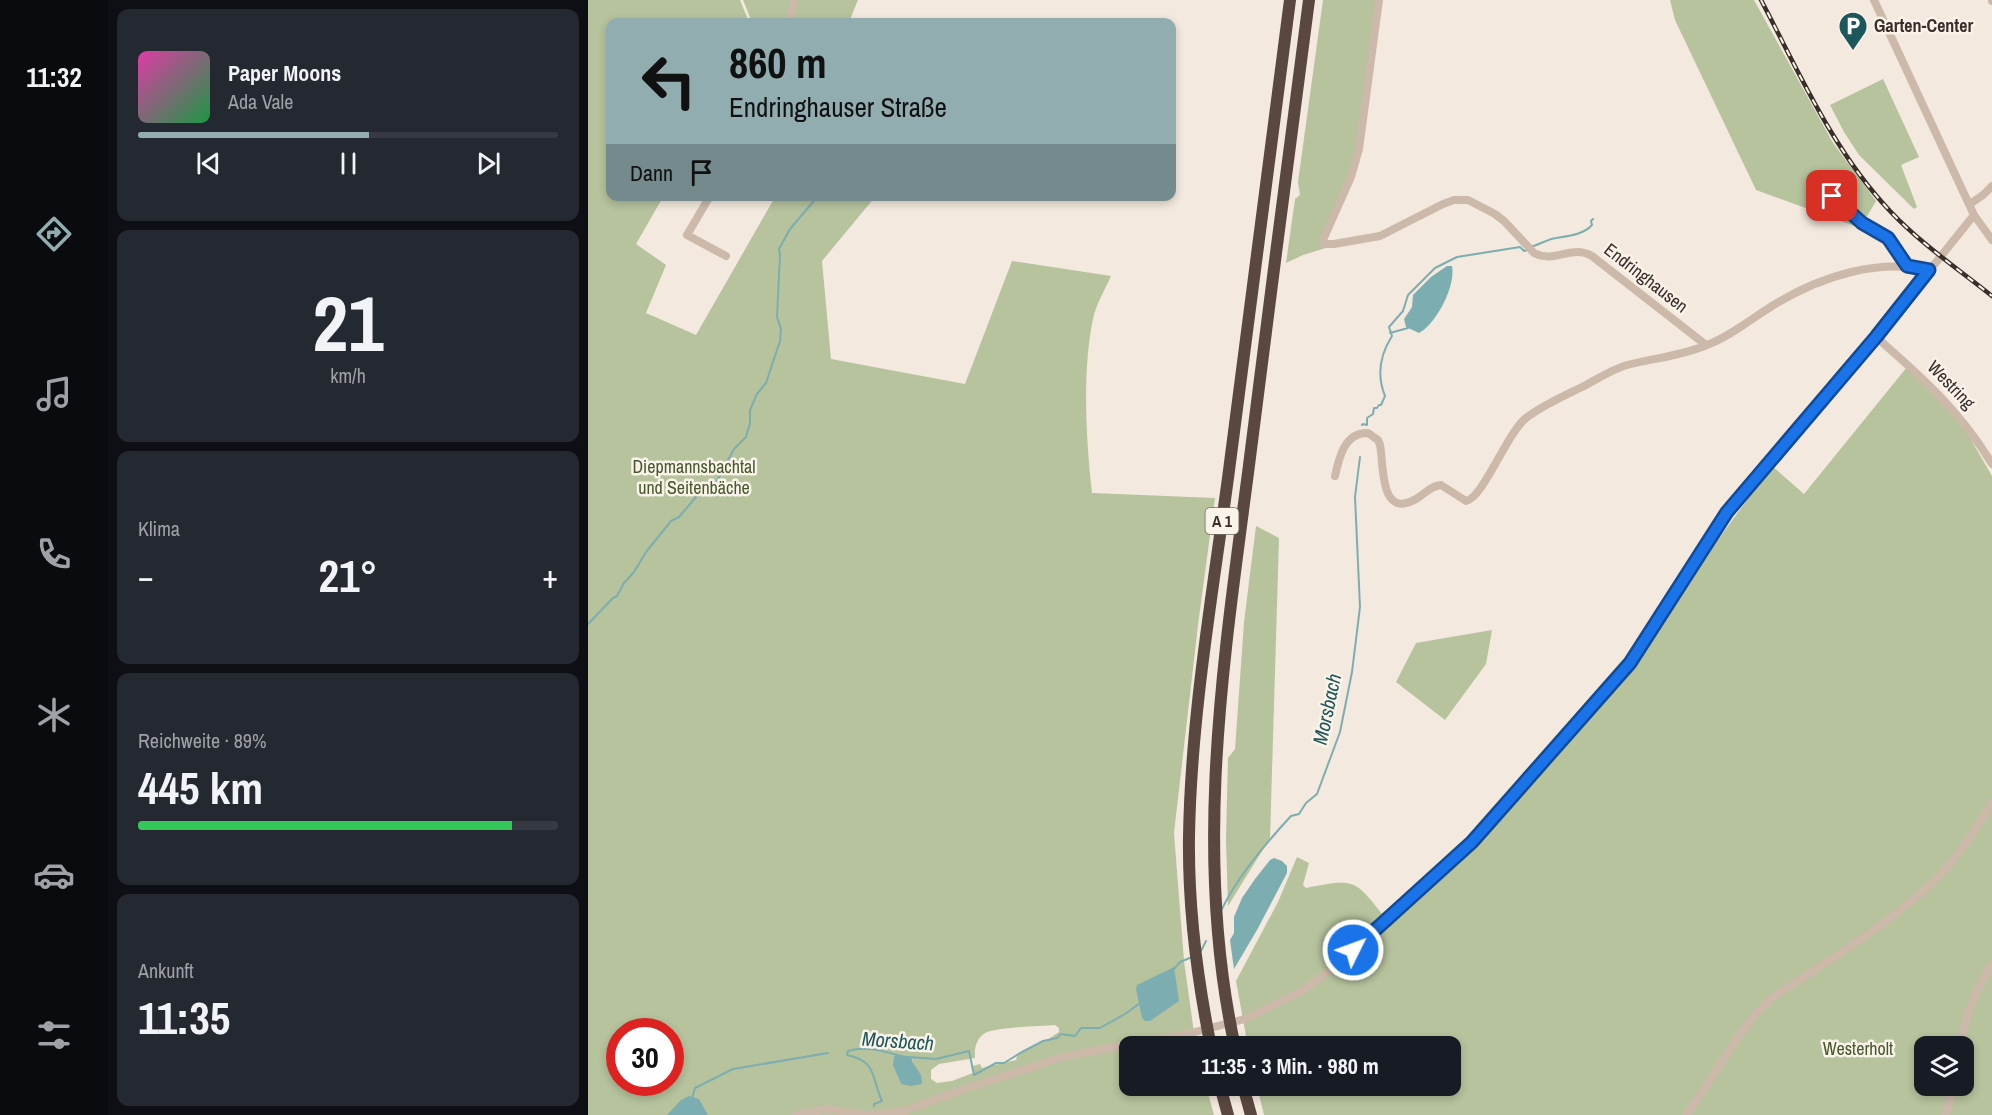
<!DOCTYPE html>
<html lang="de">
<head>
<meta charset="utf-8">
<style>
	:root { --surface:#171b24; --page:#242831; --text:#f1f3f6; --muted:#9ea1a6; --line:#363941; --accent:#92adb0 }
	body { margin:0; font-family:"Archivo Narrow",sans-serif; background:var(--page); color:var(--text); height:100vh; display:flex; flex-direction:column; font-size:22px; white-space:nowrap }
	* { box-sizing:border-box; margin:0 }
	p { font-size:20px; color:var(--muted) }
	.icon { flex:none; width:33px; height:33px; fill:none; stroke:currentColor; stroke-width:2; stroke-linecap:round; stroke-linejoin:round }
	.map { position:relative; flex:1; overflow:hidden }
	.details { display:flex; flex-direction:column; gap:9px; padding:9px; background:#0d0f14; width:480px }
	.details>* { flex:none }
	.banner { position:absolute; left:18px; top:18px; width:570px; height:183px; border-radius:12px; box-shadow:0 3px 9px #0003; background:#92adb0; color:#111; overflow:hidden }
	.tools { position:absolute; left:1326px; top:1036px; display:grid; gap:12px }
	.tools a { display:grid; place-items:center; width:60px; height:60px; border-radius:12px; background:var(--surface); box-shadow:0 3px 9px #0003; font-size:30px }
	.speed { position:absolute; left:18px; top:1018px; display:flex; gap:12px; font-size:30px; font-weight:700; text-align:center }
	.speed>* { display:grid; place-content:center; width:78px; height:78px; border-radius:50%; background:var(--surface); box-shadow:0 3px 9px #0003; line-height:1 }
	.speed .limit { border:9px solid #d22; background:#fff; color:#111 }
	.pin { position:absolute; display:grid; place-items:center; width:51px; height:51px; color:#fff; margin:-26px; border-radius:12px; box-shadow:0 3px 9px #0006 }
	.me { position:absolute; width:66px; margin:-33px; rotate:48deg; stroke-linejoin:round; filter:drop-shadow(0 0 4px #0008) }
	.turn { display:flex; align-items:center; gap:21px; height:126px; padding:0 24px; font-size:27px }
	.turn .icon { width:78px; height:78px; stroke-width:2.5 }
	.turn b { display:block; font-size:42px; line-height:51px }
	.then { display:flex; align-items:center; height:57px; padding:0 24px; background:#0003; gap:12px; font-size:22px }
	.big { font-size:45px; font-weight:700; line-height:1.1 }
	.details .widget { flex:1; display:flex; flex-direction:column; justify-content:center; gap:9px; min-width:0; padding:0 21px; border-radius:12px; background:var(--page) }
	.details .dial { align-items:center; gap:0 }
	.dial b { font-size:78px; line-height:1 }
	.song { display:flex; align-items:center; gap:18px }
	.cover { width:72px; height:72px; border-radius:9px; background:linear-gradient(135deg,hsl(320 70% 55%),hsl(140 70% 35%)) }
	.played { height:6px; border-radius:3px; background:linear-gradient(90deg,var(--accent) 55%,var(--line) 55%) }
	.keys { display:flex; justify-content:space-around; direction:ltr }
	.heat { display:flex; justify-content:space-between; align-items:center; font-size:33px; direction:ltr }
	.charge { height:9px; border-radius:4px; background:linear-gradient(90deg,#34c759 89%,var(--line) 0) }
	.trip { position:absolute; left:531px; top:1036px; width:342px; height:60px; border-radius:12px; background:var(--surface); box-shadow:0 3px 9px #0003; font-weight:700; line-height:60px; text-align:center }
	main { display:flex; flex:1; min-height:0 }
	.dock { display:flex; flex-direction:column; width:108px; justify-content:space-around; align-items:center; background:#090b0e; color:var(--muted) }
	.dock .icon { width:42px; height:42px }
	.dock .selected { color:var(--accent) }
	.dock b { font-size:27px; color:var(--text) }
	.map>svg:first-child { display:block }
</style>
</head>
<body>
<main>
<nav class="dock">
<b>11:32</b>
<svg class="icon selected" aria-label="directions" viewBox="0 0 24 24"><path d="M12 3l9 9-9 9-9-9zM9 14v-3h6M13 9l2 2-2 2"/></svg>
<svg class="icon" aria-label="music" viewBox="0 0 24 24"><path d="M9 18V5l10-2v13"/><circle cx="6" cy="18" r="3"/><circle cx="16" cy="16" r="3"/></svg>
<svg class="icon" aria-label="phone" viewBox="0 0 24 24"><path d="M5 4h4l2 5-3 2q2 4 5 5l2-3 5 2v4C11 20 4 13 5 4z"/></svg>
<svg class="icon" aria-label="climate" viewBox="0 0 24 24"><path d="M12 3v18M4 7l16 10M4 17L20 7"/></svg>
<svg class="icon" aria-label="car" viewBox="0 0 24 24"><path d="M5 17H2v-5l4-1 3-4h7l3 4 3 1v5h-3M9 17h6M6 11h13"/><circle cx="7" cy="17" r="2"/><circle cx="17" cy="17" r="2"/></svg>
<svg class="icon" aria-label="filters" viewBox="0 0 24 24"><path d="M4 7h16M4 17h16"/><circle cx="9" cy="7" r="2"/><circle cx="15" cy="17" r="2"/></svg>
</nav>
<section class="details">
<div class="widget">
<div class="song"><i class="cover"></i><div><b>Paper Moons</b><p>Ada Vale</p></div></div>
<div class="played"></div>
<div class="keys"><svg class="icon" aria-label="previous" viewBox="0 0 24 24"><path d="M18 5L8 12l10 7zM5 5v14"/></svg><svg class="icon" aria-label="pause" viewBox="0 0 24 24"><path d="M8 5v14M16 5v14"/></svg><svg class="icon" aria-label="next" viewBox="0 0 24 24"><path d="M6 5l10 7-10 7zM19 5v14"/></svg></div>
</div>
<div class="widget dial"><b>21</b><p>km/h</p></div>
<div class="widget"><p>Klima</p>
<div class="heat"><a>−</a><b class="big">21°</b><a>+</a></div>
</div>
<div class="widget"><p>Reichweite · 89%</p><b class="big">445 km</b><div class="charge"></div></div>
<div class="widget"><p>Ankunft</p><b class="big">11:35</b></div>
</section>
<div class="map">
<svg width="1404" height="1115" viewBox="0 0 1404 1115">
	<rect width="100%" height="100%" fill="#f3e9de"/>
	<path fill="#b6c39d" fill-rule="evenodd" d="M0,0H152L161,22H22V196L75,197L48,244L78,265L58,313L108,335L187,197H287L234,261L243,359L377,384L424,261L523,276C517,290 508,304 505,319C494,371 498,440 504,493L627,498L610,625L586,833L596,961L608,1047H542V1086H618L626,1115H0ZM467,1025L471,1028V1032L459,1040L430,1053L428,1060L394,1068L392,1064L385,1066V1073L364,1081L349,1083L343,1079V1070L351,1064L387,1058C386,1049 388,1039 397,1033C408,1027 453,1026 467,1025ZM32,1032H82V1083H32ZM324,1059L325,1063L313,1084L307,1068Z
		M155,0H270L261,22H164Z
		M735,0H790L768,158L732,240L741,247L715,255L698,263L707,199L712,195L710,182Z
		M1082,0H1166L1245,143L1288,201L1272,228L1168,190L1087,20Z
		M1295,79L1331,157L1313,165L1329,207L1326,209L1271,155L1256,132L1242,105Z
		M1319,367L1371,419L1404,476V1115H676L669,1086H862V1047H660L648,981L690,902L709,857L721,863L715,885L718,888C771,877 767,881 800,921L886,844L1057,649L1096,586L1184,466L1216,494ZM1336,1047H1376V1086H1336Z
		M668,526L691,538L682,838L640,906L638,840L640,758L647,749L656,622Z
		M904,630L898,664L857,720L808,682L828,643Z"/>
	<path fill="#7caeb1" d="M859,266H864C868,286 848,324 831,333L818,327L816,319L824,307L825,295L843,277Z
		M686,858L694,861L699,866V873L669,930L646,969L642,940L646,933V917L654,898L667,879L682,860Z
		M586,967L591,1001L562,1021H557L554,1018L548,989L549,985Z
		M309,1054L323,1057L325,1063L333,1075L334,1084L323,1086L313,1084L305,1065L306,1057Z
		M101,1096L111,1099L120,1115H79L93,1100Z"/>
	<g fill="none" stroke-linecap="round" stroke-linejoin="round">
		<path stroke="#7caeb1" stroke-width="2" d="M945,246C953,244 960,239 968,238C980,236 995,235 1004,225L1003,221L1005,219
			M802,333L820,328
			M774,425L775,424L779,425V418L785,414L786,408H789L791,405H793L797,396C788,374 792,355 804,336L801,327L815,311L820,295L847,268L869,257L932,247L936,251L939,250
			M0,624L25,598L29,596L36,583L46,572L58,552L83,521L91,517L108,497L123,488L129,481L146,449L158,437L162,423V410L169,394L178,383L192,341L193,329L189,317L192,255L191,249L202,229L230,196
			M633,911C648,879 678,843 703,816L711,814L718,803L729,794L752,732L764,672L772,607L767,497L772,457
			M613,951L618,941
			M586,969L592,962L604,957
			M259,1055L260,1051C277,1046 292,1050 309,1055
			M259,1055C289,1061 283,1077 294,1101L286,1104V1106
			M320,1057L348,1059L381,1051L386,1075L408,1063H416L434,1052L455,1041L469,1038L473,1034L487,1036L493,1028H512L537,1014L552,1003
			M104,1099L107,1088L145,1069L240,1053"/>
		<path stroke="#ccb9a9" stroke-width="8" d="M791,0L771,149L763,177L735,240L736,244H746L792,236L855,204L866,200H880L907,214L916,221L946,253C968,264 983,244 1004,256L1118,345
			M1286,0L1386,215L1404,240
			M1404,0V1
			M201,22L206,0
			M122,196L99,235L138,256
			M1244,196L1274,223L1300,238L1319,265
			M1382,204L1395,195L1404,186
			M1288,337C1334,377 1372,411 1404,464
			M747,476C751,457 757,432 780,433L790,440L792,445C796,464 791,520 828,499C837,494 842,486 853,485L878,501C895,498 919,433 938,418C956,404 978,395 998,385C1011,378 1025,369 1039,365C1066,358 1093,356 1119,345C1145,335 1165,317 1189,303C1234,276 1289,259 1341,270
			M1372,1047C1378,1014 1386,992 1404,964
			M208,1115L238,1109L279,1115
			M283,1115L316,1111L377,1089L474,1057L603,1033L657,1019L714,991L735,976L884,842L1042,663L1139,512L1288,337L1386,215
			M1098,1115C1125,1079 1152,1025 1185,997C1243,959 1304,923 1353,874C1373,853 1389,827 1404,802
			M1358,1115L1365,1086"/>
		<path stroke="#5a4840" stroke-width="12" d="M623,1047C609,978 600,907 601,836C603,717 624,597 640,478C661,319 681,159 702,0
			M647,1047C605,856 635,664 660,473C680,315 700,158 721,0
			M632,1086L640,1115
			M655,1086L663,1115"/>
		<g stroke="#392e29" stroke-width="4.5">
			<path id="rail" d="M1173,0C1211,72 1245,151 1302,211C1332,243 1370,269 1404,296"/>
		</g>
		<use href="#rail" stroke="#faf3ea" stroke-width="2" stroke-dasharray="7" stroke-linecap="butt"/>
	</g>
	<g fill="none" stroke-linecap="round" stroke-linejoin="round">
		<g stroke="#114b97" stroke-width="15">
			<path id="route" d="M765,950L884,842L1042,663L1139,512L1288,337L1341,270L1319,266L1300,238L1274,223L1244,196"/>
		</g>
		<use href="#route" stroke="#1a73e8" stroke-width="10"/>
	</g>
	<defs>
		<g id="parking-pin" transform="scale(1.5)"><path d="M0 17L-7.5 6A9.5 9.5 0 1 1 7.5 6Z" fill="#1d575b" stroke="#faf3ea"/><path d="M-3.5-5.5H1a3.5 3.5 0 0 1 0 7H-1V5.5H-3.5ZM-1-3.4V-.6H.8a1.4 1.4 0 0 0 0-2.8Z" fill="#fff"/></g>
	</defs>
	<g fill-rule="evenodd">
		<use href="#parking-pin" x="1265" y="26"/>
	</g>
	<g text-anchor="middle" stroke-width="5" stroke-linejoin="round" paint-order="stroke">
		<rect fill="#faf3ea" stroke="#736963" stroke-width="1.5" x="617.5" y="508" width="33" height="26" rx="4.5"/>
		<g font-size="16" font-weight="bold" fill="#392e29">
			<text x="634" y="527">A 1</text>
		</g>
		<g font-size="18" font-weight="bold" fill="#392e29" stroke="#faf3ea" text-anchor="start">
			<text x="1286" y="32">Garten-Center</text>
		</g>
		<g font-size="18" fill="#392e29" stroke="#faf3ea">
			<text transform="translate(1058 278) rotate(38)" y="6">Endringhausen</text>
			<text transform="translate(1363 385) rotate(46)" y="6">Westring</text>
		</g>
		<g font-size="18" fill="#47582c" stroke="#faf3ea">
			<text x="106" y="473">Diepmannsbachtal<tspan x="106" dy="21">und Seitenbäche</tspan></text>
			<text x="1270" y="1055">Westerholt</text>
		</g>
		<g font-size="20" font-style="italic" fill="#1d575b" stroke="#faf3ea">
			<text transform="translate(739 709) rotate(-78)" y="7">Morsbach</text>
			<text transform="translate(310 1041) rotate(4)" y="7">Morsbach</text>
		</g>
	</g>
</svg>
<div class="tools">
<a><svg class="icon" aria-label="layers" viewBox="0 0 24 24"><path d="M12 4l9 5-9 5-9-5zM3 14l9 5 9-5"/></svg></a>
</div>
<div class="speed"><div class="limit">30</div></div>
<div class="pin" style="left:1244px;top:196px;background:#d93025"><svg class="icon" aria-label="arrive" viewBox="0 0 24 24"><path d="M6 21V4h12l-3 4 3 4H6"/></svg></div>
<svg class="me" style="left:765px;top:950px" viewBox="-20 -20 40 40"><circle r="17" fill="#1a73e8" stroke="#fff" stroke-width="3"/><path d="M0-11L8 9 0 5-8 9z" fill="#fff"/></svg>
<div class="trip">11:35 · 3 Min. · 980 m</div>
<div class="banner">
<div class="turn"><svg class="icon" aria-label="left" viewBox="0 0 24 24"><path d="M17 20v-9H6M10 6l-5 5 5 5"/></svg><div><b>860 m</b>Endringhauser Straße</div></div>
<div class="then">Dann<svg class="icon" aria-label="arrive" viewBox="0 0 24 24"><path d="M6 21V4h12l-3 4 3 4H6"/></svg></div>
</div>
</div>
</main>
</body>
</html>
